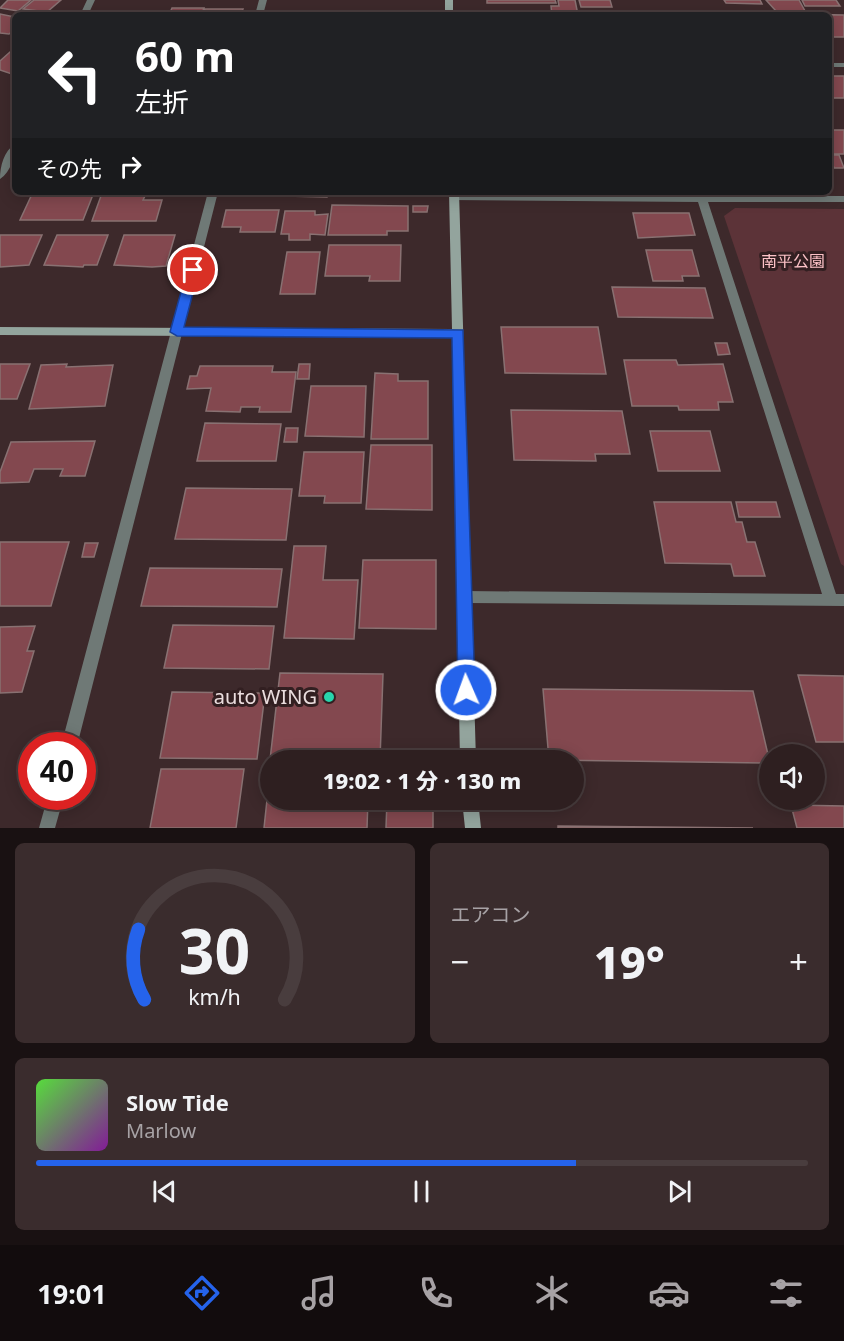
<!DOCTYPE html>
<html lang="ja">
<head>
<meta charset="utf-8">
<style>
	:root { --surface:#2e1f20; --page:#3a2c2d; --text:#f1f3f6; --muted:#a7a2a5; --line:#493d3e; --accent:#2563eb }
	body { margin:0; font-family:"Noto Sans","Noto Sans JP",sans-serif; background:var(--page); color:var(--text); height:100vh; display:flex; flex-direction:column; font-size:22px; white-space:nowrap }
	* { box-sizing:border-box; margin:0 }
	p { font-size:20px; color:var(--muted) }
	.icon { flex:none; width:33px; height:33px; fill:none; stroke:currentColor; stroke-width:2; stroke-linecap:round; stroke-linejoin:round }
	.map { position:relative; height:828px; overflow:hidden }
	.side { display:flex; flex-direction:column; gap:15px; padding:15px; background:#191112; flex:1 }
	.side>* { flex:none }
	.top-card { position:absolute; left:12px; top:12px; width:820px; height:183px; border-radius:9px; box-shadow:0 3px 15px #0003,0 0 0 2px var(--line); background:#202124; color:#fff; overflow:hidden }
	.tools { position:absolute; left:759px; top:744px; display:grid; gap:12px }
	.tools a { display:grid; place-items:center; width:66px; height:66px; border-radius:50%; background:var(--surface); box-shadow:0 3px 15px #0003,0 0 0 2px var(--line); font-size:30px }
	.speed { position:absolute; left:18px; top:732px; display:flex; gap:12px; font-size:30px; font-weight:700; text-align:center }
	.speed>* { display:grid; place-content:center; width:78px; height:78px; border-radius:50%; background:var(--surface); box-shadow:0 3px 15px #0003,0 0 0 2px var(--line); line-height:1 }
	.speed .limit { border:9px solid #d22; background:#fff; color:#111 }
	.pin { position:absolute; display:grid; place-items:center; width:51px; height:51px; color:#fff; margin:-26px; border:3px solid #fff; border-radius:50%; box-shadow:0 2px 6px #0007 }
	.me { position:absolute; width:66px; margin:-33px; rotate:358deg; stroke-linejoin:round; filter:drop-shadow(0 0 4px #0008) }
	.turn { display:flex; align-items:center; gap:21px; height:126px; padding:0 24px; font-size:27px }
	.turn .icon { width:78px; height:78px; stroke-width:2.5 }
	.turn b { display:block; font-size:42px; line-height:51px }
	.then { display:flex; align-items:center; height:57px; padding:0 24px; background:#0003; gap:12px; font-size:22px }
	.big { font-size:45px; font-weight:800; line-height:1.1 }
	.side .card { flex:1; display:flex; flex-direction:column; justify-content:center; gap:9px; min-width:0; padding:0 21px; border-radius:9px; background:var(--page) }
	.side .dial { align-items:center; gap:0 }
	.dial svg { height:156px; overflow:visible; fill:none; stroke:var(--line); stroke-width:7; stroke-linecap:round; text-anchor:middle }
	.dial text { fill:var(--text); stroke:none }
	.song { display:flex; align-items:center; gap:18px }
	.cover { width:72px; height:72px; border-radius:9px; background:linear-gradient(135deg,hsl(110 70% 55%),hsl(290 70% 35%)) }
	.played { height:6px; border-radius:3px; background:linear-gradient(90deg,var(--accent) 70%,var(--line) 70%) }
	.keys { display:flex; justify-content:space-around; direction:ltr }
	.heat { display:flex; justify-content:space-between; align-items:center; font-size:33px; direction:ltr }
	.side .tiles { flex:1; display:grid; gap:15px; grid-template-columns:1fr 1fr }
	.card:last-child { grid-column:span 2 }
	.trip { position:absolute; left:260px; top:750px; width:324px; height:60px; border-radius:30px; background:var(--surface); box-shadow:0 3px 15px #0003,0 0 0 2px var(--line); font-weight:800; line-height:60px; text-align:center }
	.tab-bar { display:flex; height:96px; justify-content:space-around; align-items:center; background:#120c0d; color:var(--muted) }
	.tab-bar .icon { width:42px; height:42px }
	.tab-bar .current { color:var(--accent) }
	.tab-bar b { font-size:27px; color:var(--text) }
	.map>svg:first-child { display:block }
</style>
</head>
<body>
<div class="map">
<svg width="844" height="828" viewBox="0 0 844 828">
	<rect width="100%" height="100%" fill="#3d292b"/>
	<path fill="#5c3338" d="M735,208L844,209V566L841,564L724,216Z"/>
	<path fill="#83484f" stroke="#897172" stroke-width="1.5" d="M8,0H31L18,11L0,8Z
		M34,0H61L47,12L23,9Z
		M487,0H555L556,3H487Z
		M558,0H575L578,15H552L551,6H559Z
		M579,0H610L612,7H581Z
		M724,0H760L762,4L726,3Z
		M766,0H799L805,11H776Z
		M802,0H836L840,6H805Z
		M172,8H204L201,15H169Z
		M205,9H243L241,15H203Z
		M100,13H164L99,15Z
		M0,14L15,17V29L9,34L0,33Z
		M802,14L844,15V37H830V15Z
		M10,52L15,53V75L0,70V61Z
		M830,76H844V98H830Z
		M830,130H844V154H830Z
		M830,155H839L844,168H834Z
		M33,192H94L83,220H20Z
		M285,192H328L327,197L285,196Z
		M102,193L146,194L143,200H162L156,221H92Z
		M332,205L408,206V231H387V235H328Z
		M413,206H428L427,212H413Z
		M226,210H279L275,232H240L241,227H222Z
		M285,211H315V215L328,214L325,235L310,234V240H289V234H281Z
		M633,213H689L695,235L638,238Z
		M0,235H42L29,265L0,267Z
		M57,235H108L97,265H84L83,267L44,265Z
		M124,235H175L166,266L152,267L114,265Z
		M329,245H401L400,281H369L370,276H325Z
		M646,250H692L699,276H682L683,281H653Z
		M287,252H320L315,294H280Z
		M612,287L705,288L713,318L618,317Z
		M501,327H598L606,374L505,373Z
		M715,343H727L730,354L718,355Z
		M624,360H676L678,365L723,364L733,402H718L719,410H679L678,406H632Z
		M0,364H30L17,399H0Z
		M67,364L66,367L113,365L105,406L29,409L41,365Z
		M299,364H310L309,379H297Z
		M200,366H273L272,372H296L291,412H259L260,407H241L240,412L206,411L211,388L187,389L190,376H197Z
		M375,373L398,374V381H428V439H371Z
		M311,386H366L364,437L305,436Z
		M511,410L622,411L630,454H595L596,461L514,460Z
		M205,423L281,424L276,461H197Z
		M286,428H298L297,442H284Z
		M650,431H710L720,471H658Z
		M95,441L85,476H60L63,469H34L29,482L0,483V472L11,442Z
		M371,445H432V510L366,509Z
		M304,452H364L361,503H324L325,496H299Z
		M186,488L292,489L286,540L175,539Z
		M654,502H731L736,522H742L747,542H755L765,576H734L731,564L665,563Z
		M736,502H776L780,517H739Z
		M0,542H69L51,606H0Z
		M85,543H98L94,557H82Z
		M294,546H326L323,580H358L354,639L284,638Z
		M363,560H436V629L359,628Z
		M150,568L282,569L277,607L141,606Z
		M173,625L274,626L269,669L164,668Z
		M35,626L27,651H34L22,692L0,693V627Z
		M280,673L383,674L380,760H270Z
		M798,675L844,676V742H816Z
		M543,689L753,691L770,763L549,760Z
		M172,692L265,693L257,759L160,758Z
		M161,769H244L236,828H150Z
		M269,781L270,800H368L367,828H264Z
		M387,800H433V828H386Z
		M791,805L844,806V828H797Z
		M558,826L753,828H558Z"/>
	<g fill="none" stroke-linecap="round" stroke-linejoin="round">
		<path fill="#6f7976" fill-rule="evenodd" d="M87,0H95L88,15H80Z
			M259,0H267L263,15H255Z
			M830,63H844V67H830Z
			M15,144C15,156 11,172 0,179C0,166 4,151 15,144Z
			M208,192H218L77,746H61Z
			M454,195L844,196V202H708L836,594H844V606L464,603L459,601L457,597L459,593L464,591L822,594L698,202L451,200V196Z
			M48,796H64L55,828H39Z"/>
		<path fill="#93a49d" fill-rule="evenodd" d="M445,0H453V15H445Z
			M449,192H459L476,760H460L452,337L0,335V327L452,329Z
			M462,800H478L481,828H465Z"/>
	</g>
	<path fill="#2563eb" stroke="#184099" stroke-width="1.5" d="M193,266L199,270L184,327L463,330L475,690L473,696L466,699L460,696L458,690L452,338L177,336L170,332L187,270Z"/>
	<circle fill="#28d5ad" stroke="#321f21" stroke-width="2" cx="329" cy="697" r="6"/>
	<g text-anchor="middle" stroke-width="6" stroke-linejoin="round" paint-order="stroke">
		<g font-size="16" fill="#fbc1c6" stroke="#321f21">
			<text x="793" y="267">南平公園</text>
		</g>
		<g font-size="20" fill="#ebddde" stroke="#321f21" text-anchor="end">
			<text x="317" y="704">auto WING</text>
		</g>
	</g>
</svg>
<div class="tools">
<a><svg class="icon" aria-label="sound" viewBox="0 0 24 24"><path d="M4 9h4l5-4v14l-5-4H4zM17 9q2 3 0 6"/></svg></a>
</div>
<div class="speed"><div class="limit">40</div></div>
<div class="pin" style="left:193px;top:270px;background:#d93025"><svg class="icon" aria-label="arrive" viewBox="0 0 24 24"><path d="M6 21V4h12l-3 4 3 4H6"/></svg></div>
<svg class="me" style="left:466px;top:690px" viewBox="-20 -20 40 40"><circle r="17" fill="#2563eb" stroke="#fff" stroke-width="3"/><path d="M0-11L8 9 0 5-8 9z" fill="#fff"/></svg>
<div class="trip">19:02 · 1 分 · 130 m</div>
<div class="top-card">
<div class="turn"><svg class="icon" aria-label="left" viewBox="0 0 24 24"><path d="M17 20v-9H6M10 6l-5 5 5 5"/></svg><div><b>60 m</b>左折</div></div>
<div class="then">その先<svg class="icon" aria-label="right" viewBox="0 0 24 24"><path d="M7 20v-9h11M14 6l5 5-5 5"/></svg></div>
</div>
</div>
<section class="side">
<div class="tiles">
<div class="card dial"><svg viewBox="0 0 100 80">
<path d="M14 69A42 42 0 1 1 86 69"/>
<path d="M14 69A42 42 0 0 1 11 33" stroke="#2563eb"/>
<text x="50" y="56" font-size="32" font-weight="700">30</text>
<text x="50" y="72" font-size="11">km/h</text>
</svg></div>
<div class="card"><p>エアコン</p>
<div class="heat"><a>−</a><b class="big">19°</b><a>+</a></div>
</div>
<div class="card">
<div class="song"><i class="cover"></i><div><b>Slow Tide</b><p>Marlow</p></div></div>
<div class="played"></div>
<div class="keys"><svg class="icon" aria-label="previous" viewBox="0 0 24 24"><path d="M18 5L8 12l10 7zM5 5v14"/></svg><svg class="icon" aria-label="pause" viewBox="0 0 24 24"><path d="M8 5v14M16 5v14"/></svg><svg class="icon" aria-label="next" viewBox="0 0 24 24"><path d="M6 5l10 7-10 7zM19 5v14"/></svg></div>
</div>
</div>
</section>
<nav class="tab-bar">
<b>19:01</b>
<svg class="icon current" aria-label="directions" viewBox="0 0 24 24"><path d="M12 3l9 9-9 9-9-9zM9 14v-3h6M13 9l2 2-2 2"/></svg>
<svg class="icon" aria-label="music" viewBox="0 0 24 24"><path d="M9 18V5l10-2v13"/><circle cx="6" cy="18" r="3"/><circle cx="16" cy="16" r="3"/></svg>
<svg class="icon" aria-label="phone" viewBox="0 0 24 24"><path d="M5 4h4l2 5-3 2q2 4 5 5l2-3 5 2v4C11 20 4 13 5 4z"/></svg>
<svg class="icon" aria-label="climate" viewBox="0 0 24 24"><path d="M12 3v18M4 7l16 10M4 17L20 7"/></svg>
<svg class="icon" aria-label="car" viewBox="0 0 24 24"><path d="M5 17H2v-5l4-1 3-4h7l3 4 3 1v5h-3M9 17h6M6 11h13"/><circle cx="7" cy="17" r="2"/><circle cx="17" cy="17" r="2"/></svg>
<svg class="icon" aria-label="filters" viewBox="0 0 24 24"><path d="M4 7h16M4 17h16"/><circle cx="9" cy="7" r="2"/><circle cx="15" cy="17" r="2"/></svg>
</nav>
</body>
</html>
